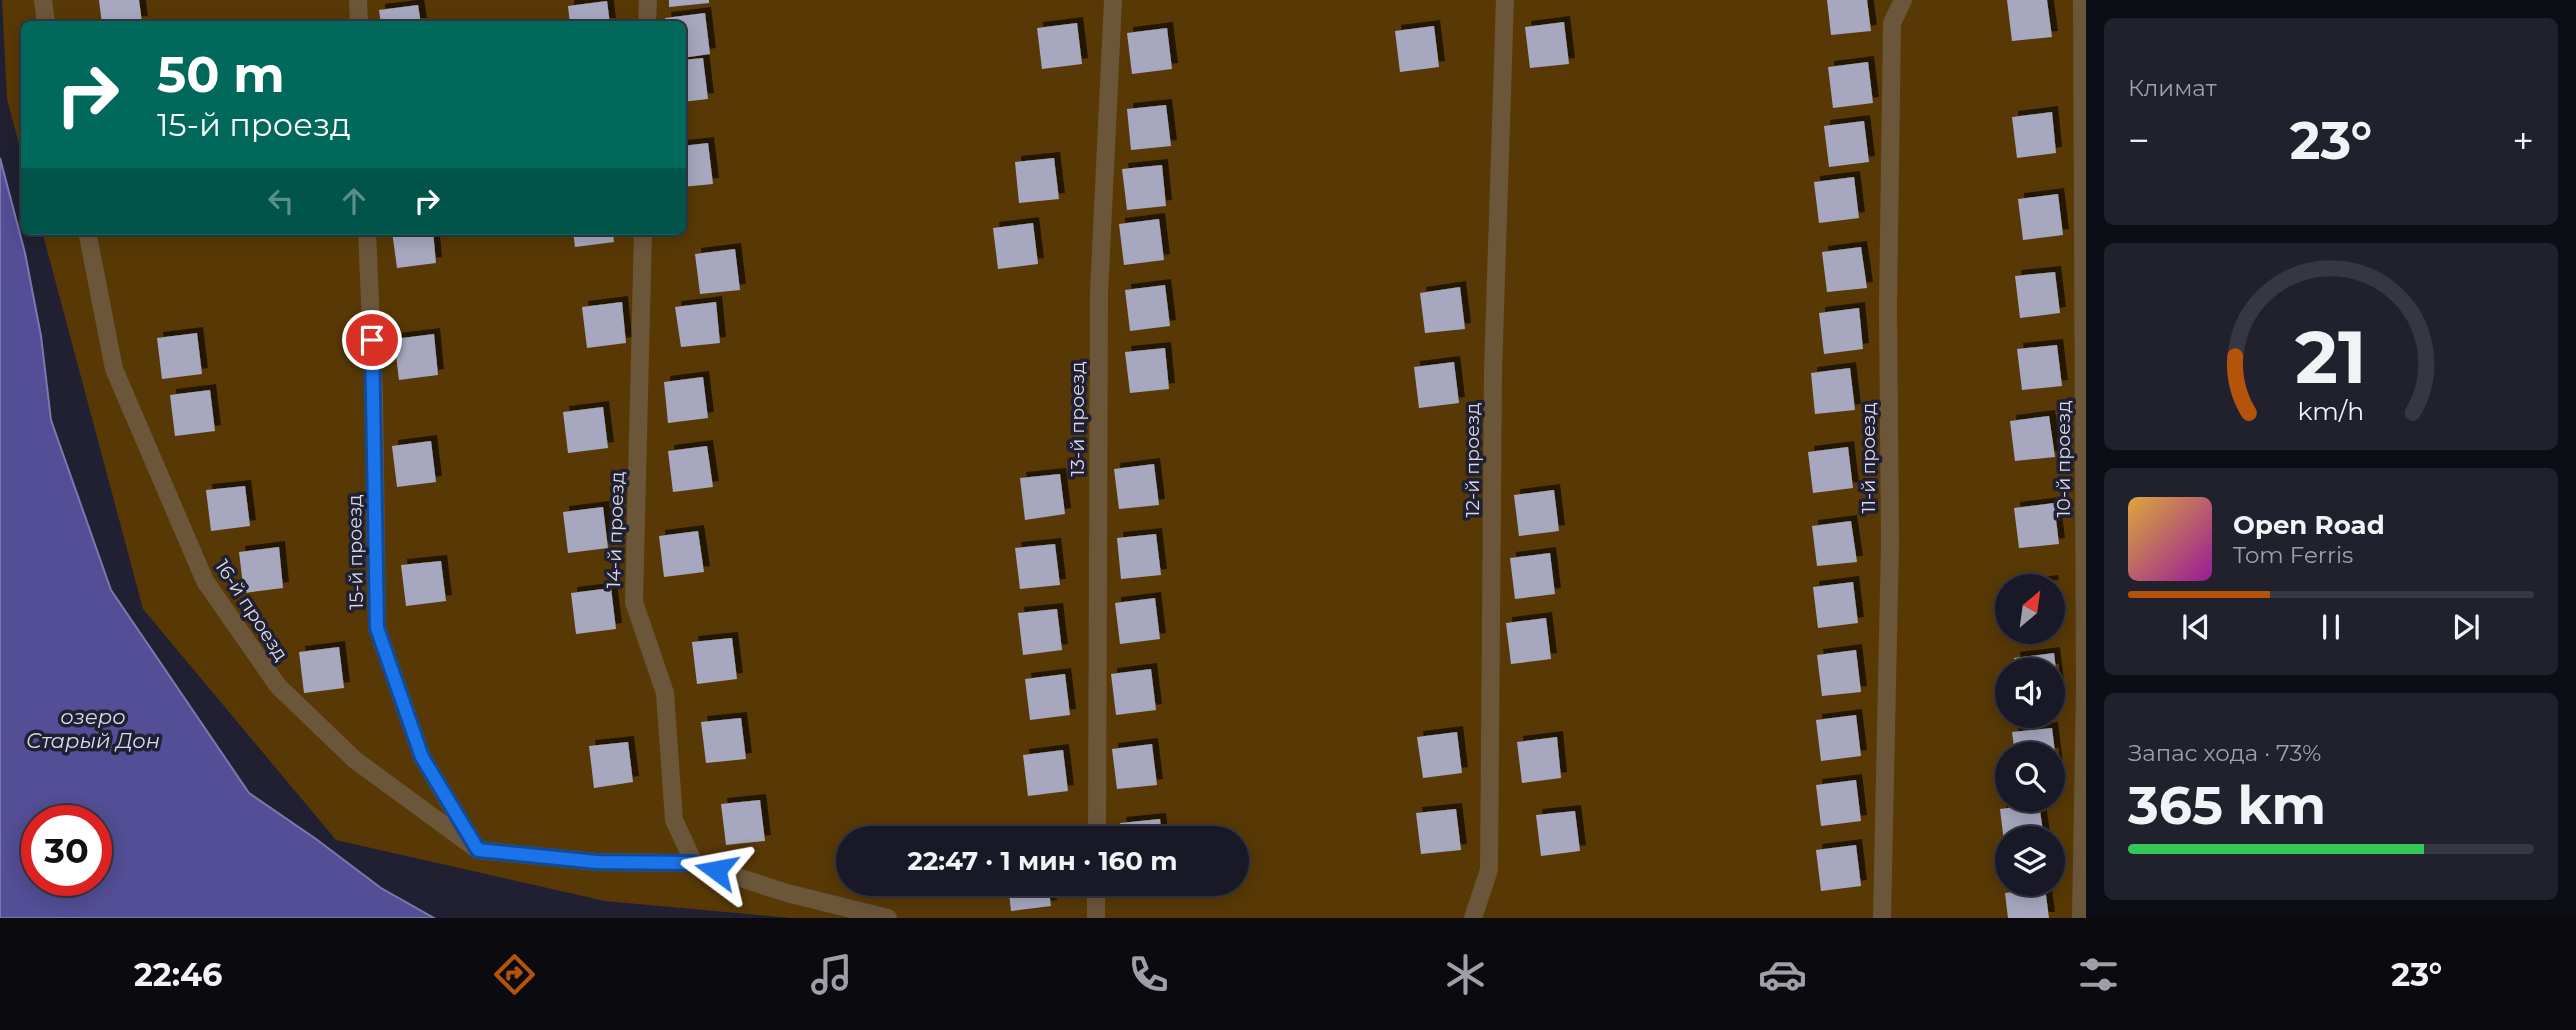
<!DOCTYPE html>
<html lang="ru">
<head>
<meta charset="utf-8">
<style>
	:root { --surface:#181826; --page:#21212e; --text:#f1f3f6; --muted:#9fa0a7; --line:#363743; --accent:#b45309 }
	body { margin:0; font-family:Montserrat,sans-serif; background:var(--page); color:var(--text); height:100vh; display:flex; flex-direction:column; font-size:26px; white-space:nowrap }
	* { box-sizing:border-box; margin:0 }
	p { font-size:23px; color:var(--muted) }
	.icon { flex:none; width:38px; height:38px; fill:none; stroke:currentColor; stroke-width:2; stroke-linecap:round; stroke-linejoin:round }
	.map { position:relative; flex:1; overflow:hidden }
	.drawer { display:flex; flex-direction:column; gap:18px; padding:18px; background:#0d0d15; width:490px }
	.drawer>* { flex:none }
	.banner { position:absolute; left:21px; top:21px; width:665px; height:214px; border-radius:10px; box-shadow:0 4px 18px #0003,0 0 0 2px var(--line); background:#00695c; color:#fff; overflow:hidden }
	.needle { width:46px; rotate:29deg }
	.fabs { position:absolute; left:1995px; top:574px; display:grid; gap:14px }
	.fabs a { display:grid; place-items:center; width:70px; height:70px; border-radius:50%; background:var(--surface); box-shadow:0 4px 18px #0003,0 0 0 2px var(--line); font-size:35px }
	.speed { position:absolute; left:21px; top:805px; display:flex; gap:14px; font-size:35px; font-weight:700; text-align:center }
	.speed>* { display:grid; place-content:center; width:91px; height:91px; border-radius:50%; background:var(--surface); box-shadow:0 4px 18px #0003,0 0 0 2px var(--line); line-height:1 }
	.speed .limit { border:10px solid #d22; background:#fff; color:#111 }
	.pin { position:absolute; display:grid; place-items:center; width:60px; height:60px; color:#fff; margin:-30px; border:4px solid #fff; border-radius:50%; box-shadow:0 2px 7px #0007 }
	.me { position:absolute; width:77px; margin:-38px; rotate:283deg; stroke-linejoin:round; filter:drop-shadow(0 0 5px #0008) }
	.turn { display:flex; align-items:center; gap:24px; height:147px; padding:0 21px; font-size:32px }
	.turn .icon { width:91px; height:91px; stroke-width:2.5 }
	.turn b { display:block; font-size:49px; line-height:60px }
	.lanes { display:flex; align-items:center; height:66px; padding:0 21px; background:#0003; justify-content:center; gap:35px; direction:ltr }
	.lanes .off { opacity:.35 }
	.big { font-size:52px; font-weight:700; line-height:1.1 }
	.drawer .tile { flex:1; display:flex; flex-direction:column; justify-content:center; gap:10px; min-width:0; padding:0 24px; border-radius:10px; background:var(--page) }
	.drawer .dial { align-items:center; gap:0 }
	.dial svg { height:182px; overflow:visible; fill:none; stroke:var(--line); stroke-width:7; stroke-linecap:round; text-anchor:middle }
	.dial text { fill:var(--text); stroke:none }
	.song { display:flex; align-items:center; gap:21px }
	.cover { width:84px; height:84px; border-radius:10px; background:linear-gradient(135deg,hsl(40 70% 55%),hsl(300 70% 35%)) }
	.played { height:7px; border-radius:4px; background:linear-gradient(90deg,var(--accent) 35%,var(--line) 35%) }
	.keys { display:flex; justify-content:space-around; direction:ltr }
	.heat { display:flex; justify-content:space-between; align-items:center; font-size:38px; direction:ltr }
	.charge { height:10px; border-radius:5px; background:linear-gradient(90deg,#34c759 73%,var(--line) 0) }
	.trip { position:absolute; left:836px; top:826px; width:413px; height:70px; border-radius:35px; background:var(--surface); box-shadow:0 4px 18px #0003,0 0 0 2px var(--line); font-weight:700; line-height:70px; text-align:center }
	.tabs { display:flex; height:112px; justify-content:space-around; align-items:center; background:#0a0a0f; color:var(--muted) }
	.tabs .icon { width:49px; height:49px }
	.tabs .active { color:var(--accent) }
	.tabs b { font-size:32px; color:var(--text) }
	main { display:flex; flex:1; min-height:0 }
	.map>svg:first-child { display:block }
</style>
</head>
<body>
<main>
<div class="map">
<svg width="2086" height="918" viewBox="0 0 2086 918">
	<defs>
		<filter id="shadow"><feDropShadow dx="6" dy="-6" stdDeviation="0" flood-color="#0009"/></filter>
	</defs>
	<rect width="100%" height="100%" fill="#202032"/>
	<path fill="#583906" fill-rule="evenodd" d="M2,0H2086V918H791L605,901L336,840L143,609L42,231H682V24H24V163L7,99ZM2007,586H2053V632H2007ZM2007,670H2053V716H2007ZM2007,754H2053V800H2007ZM849,838H1237V884H849ZM2007,838H2053V884H2007Z"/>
	<path fill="#534e95" stroke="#7c78ae" stroke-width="2" fill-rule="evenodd" d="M0,158L25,253L41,336L51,420L111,590L249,793L316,839L381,888L434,918H0ZM37,821H96V880H37Z"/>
	<path fill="#a7a8c0" filter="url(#shadow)" d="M99,0H139L142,22L102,24Z
		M669,0H709V3L669,7Z
		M1827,0H1867L1871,31L1831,35Z
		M2007,0H2047L2052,37L2012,41Z
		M607,1L610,24H570L568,6Z
		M418,5L421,24H381L379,10Z
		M705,13L710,54L682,58V24H666L665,18Z
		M1564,22L1569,64L1530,68L1525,27Z
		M1077,23L1082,64L1042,69L1037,28Z
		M1434,26L1439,67L1400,72L1395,31Z
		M1167,28L1172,69L1132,74L1127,33Z
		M703,58L708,99L682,102V60Z
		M1868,62L1873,103L1833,108L1828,67Z
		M1166,105L1171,146L1131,150L1127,109Z
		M2052,112L2056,153L2017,158L2012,117Z
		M1864,121L1869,162L1829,167L1824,126Z
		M708,143L713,184L682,187V146Z
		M1054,158L1059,199L1019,203L1015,162Z
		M1162,165L1166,206L1127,210L1122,169Z
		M1854,177L1859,218L1819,223L1814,182Z
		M2058,194L2063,235L2023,240L2018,199Z
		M1159,219L1164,260L1124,265L1119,224Z
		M1033,223L1038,264L998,269L993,228Z
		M392,231H433L436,263L397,268Z
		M573,231H613L614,242L575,247Z
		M1861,247L1867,288L1827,292L1822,252Z
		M735,249L740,290L700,294L695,254Z
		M2055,272L2060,313L2020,318L2015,276Z
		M1165,285L1170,326L1130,331L1125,290Z
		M1460,287L1465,329L1425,333L1420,293Z
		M622,302L626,343L587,348L582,307Z
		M716,302L720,343L681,347L675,307Z
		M1859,308L1863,349L1824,354L1819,313Z
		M197,333L202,374L162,379L157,338Z
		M434,334L438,375L399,380L394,339Z
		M2057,345L2062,386L2022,390L2017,349Z
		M1165,348L1169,389L1130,393L1125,352Z
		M1454,362L1459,403L1419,408L1414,367Z
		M1850,368L1855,410L1815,414L1811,373Z
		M703,377L708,418L668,423L664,382Z
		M210,390L215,431L175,436L170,395Z
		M603,407L608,448L568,453L563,412Z
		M2049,416L2055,457L2015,461L2010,421Z
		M431,441L436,482L397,487L392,446Z
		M707,446L713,487L673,492L668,451Z
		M1848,447L1853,488L1813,493L1808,452Z
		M1154,464L1159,505L1119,509L1114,469Z
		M1060,474L1065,514L1025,520L1020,478Z
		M245,486L250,526L211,531L206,490Z
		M1554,490L1559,531L1519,536L1514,495Z
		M2054,503L2059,544L2019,548L2014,508Z
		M603,507L608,548L568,553L563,512Z
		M1851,521L1857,562L1817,566L1812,526Z
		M698,531L704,572L664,577L659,536Z
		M1156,534L1161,575L1121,579L1117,538Z
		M1055,544L1060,585L1020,589L1015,548Z
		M279,547L283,588L244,593L239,552Z
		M1550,553L1555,594L1515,599L1510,558Z
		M441,561L446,601L406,606L401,565Z
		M2052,581L2053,586H2020V585Z
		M1853,582L1858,623L1818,628L1813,587Z
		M611,588L616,629L576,634L571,593Z
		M1155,598L1160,639L1120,644L1115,603Z
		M2053,603L2057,622H2053Z
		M1057,609L1062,650L1023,655L1018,613Z
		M1546,618L1551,659L1511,664L1506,623Z
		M732,638L737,679L697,684L692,642Z
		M339,647L344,688L304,693L299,652Z
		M1856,650L1861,692L1822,696L1817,655Z
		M2054,653L2059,695H2053V670H2016L2014,658Z
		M1151,669L1156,710L1116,715L1111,674Z
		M1065,674L1070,715L1030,720L1025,679Z
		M1856,715L1861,756L1821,761L1816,720Z
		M741,718L746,759L706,763L701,722Z
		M2052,728L2057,768L2053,769V754H2015L2012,732Z
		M1457,732L1462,773L1423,778L1417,737Z
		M1557,737L1561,778L1522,783L1517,742Z
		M628,742L633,782L594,788L589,746Z
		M1152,744L1157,785L1117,789L1112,749Z
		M1063,750L1068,791L1028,796L1023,755Z
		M1856,780L1861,821L1821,826L1816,785Z
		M760,800L765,841L726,845L721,804Z
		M2039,804L2044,838H2007V849L2005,850L2000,809Z
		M1456,809L1461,850L1421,854L1416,813Z
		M1575,811L1580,851L1541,856L1536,815Z
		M1160,819L1162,838H1122L1120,823Z
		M1856,845L1861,886L1821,891L1816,850Z
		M1008,884H1048L1051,906L1011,911Z
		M2045,888L2049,918H2008L2005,893Z"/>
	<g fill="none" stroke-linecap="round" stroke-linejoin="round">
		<path stroke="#6c563a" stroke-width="18" d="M43,0L46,24
			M358,0L359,24
			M647,24L648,0
			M87,231L114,369L205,581L278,686L355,760L478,850
			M367,231L374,395L377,628L422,757L473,843
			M643,231L634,602L665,693L674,820L694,863
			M1097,838L1099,293L1113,0
			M1096,918V884
			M1882,918L1890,543L1888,306L1892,23L1903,0
			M2081,918L2085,690L2082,0"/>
		<path stroke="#6c563a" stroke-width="18" d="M478,850L597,862L694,863L787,893L888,918
			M1473,918L1489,870L1493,371L1505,0"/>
	</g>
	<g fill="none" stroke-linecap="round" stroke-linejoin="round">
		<g stroke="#114b97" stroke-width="18">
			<path id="route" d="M372,340L377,628L422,757L478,850L597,862L694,863L716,870"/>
		</g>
		<use href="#route" stroke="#1a73e8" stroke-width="12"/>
	</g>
	<g text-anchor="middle" stroke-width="7" stroke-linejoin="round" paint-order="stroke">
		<g font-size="19" fill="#dadbe8" stroke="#202032">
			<text transform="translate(1077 419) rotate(-90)" y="7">13-й проезд</text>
			<text transform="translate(1868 458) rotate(-90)" y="7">11-й проезд</text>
			<text transform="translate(2063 459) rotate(-90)" y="7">10-й проезд</text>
			<text transform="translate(1472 460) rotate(-90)" y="7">12-й проезд</text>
			<text transform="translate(615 530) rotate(-88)" y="7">14-й проезд</text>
			<text transform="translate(355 552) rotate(-91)" y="7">15-й проезд</text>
			<text transform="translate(252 610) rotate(57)" y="7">16-й проезд</text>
		</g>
		<g font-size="21" font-style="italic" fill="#d8d9ee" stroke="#202032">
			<text x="93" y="724">озеро<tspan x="93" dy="24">Старый Дон</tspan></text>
		</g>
	</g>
</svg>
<div class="fabs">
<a><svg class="needle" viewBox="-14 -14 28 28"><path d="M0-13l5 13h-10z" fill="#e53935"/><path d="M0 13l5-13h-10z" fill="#9fa0a7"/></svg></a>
<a><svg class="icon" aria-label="sound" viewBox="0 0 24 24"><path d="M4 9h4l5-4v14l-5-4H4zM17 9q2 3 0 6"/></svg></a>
<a><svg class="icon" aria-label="search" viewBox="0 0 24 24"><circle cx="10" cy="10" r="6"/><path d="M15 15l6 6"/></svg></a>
<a><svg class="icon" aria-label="layers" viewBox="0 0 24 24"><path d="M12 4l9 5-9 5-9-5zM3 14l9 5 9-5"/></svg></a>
</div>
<div class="speed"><div class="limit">30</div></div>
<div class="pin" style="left:372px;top:340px;background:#d93025"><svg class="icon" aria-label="arrive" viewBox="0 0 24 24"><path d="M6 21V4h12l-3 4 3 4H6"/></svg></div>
<svg class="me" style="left:716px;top:870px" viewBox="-20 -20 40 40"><path d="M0-17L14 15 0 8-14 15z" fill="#1a73e8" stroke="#fff" stroke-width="4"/></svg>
<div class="trip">22:47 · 1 мин · 160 m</div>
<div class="banner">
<div class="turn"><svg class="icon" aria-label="right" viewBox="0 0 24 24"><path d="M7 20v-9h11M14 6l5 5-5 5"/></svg><div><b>50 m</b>15-й проезд</div></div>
<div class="lanes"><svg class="icon off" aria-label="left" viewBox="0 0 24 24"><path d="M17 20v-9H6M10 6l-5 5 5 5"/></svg><svg class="icon off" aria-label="ahead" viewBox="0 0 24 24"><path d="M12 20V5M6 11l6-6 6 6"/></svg><svg class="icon" aria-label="right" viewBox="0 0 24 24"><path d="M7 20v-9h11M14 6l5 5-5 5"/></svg></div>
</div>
</div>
<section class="drawer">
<div class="tile"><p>Климат</p>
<div class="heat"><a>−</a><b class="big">23°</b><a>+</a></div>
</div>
<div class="tile dial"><svg viewBox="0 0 100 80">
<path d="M14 69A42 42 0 1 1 86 69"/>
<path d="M14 69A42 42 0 0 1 8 44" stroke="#b45309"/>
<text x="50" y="56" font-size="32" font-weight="700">21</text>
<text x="50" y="72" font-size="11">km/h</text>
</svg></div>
<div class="tile">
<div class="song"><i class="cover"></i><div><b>Open Road</b><p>Tom Ferris</p></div></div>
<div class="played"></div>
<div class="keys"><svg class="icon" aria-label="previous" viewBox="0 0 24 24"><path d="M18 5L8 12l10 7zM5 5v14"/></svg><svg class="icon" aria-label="pause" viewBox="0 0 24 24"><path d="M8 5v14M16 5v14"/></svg><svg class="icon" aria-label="next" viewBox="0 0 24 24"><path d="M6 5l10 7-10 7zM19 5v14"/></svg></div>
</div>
<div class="tile"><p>Запас хода · 73%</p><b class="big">365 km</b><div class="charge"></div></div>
</section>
</main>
<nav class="tabs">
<b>22:46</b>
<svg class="icon active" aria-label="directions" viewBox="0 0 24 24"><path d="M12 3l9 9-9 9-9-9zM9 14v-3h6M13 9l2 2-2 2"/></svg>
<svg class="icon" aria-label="music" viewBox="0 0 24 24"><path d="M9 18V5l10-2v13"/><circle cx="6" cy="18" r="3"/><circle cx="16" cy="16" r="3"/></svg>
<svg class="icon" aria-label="phone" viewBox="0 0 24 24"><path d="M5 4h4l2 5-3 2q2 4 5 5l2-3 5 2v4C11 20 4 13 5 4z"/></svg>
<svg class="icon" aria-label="climate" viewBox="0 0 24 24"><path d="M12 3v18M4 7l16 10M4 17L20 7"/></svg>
<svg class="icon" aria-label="car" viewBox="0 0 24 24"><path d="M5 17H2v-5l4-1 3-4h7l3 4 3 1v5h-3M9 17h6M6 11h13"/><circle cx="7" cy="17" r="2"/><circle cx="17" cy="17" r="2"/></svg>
<svg class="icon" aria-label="filters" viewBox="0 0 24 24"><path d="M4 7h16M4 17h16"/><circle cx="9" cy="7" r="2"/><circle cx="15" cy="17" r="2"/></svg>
<b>23°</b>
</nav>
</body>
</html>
